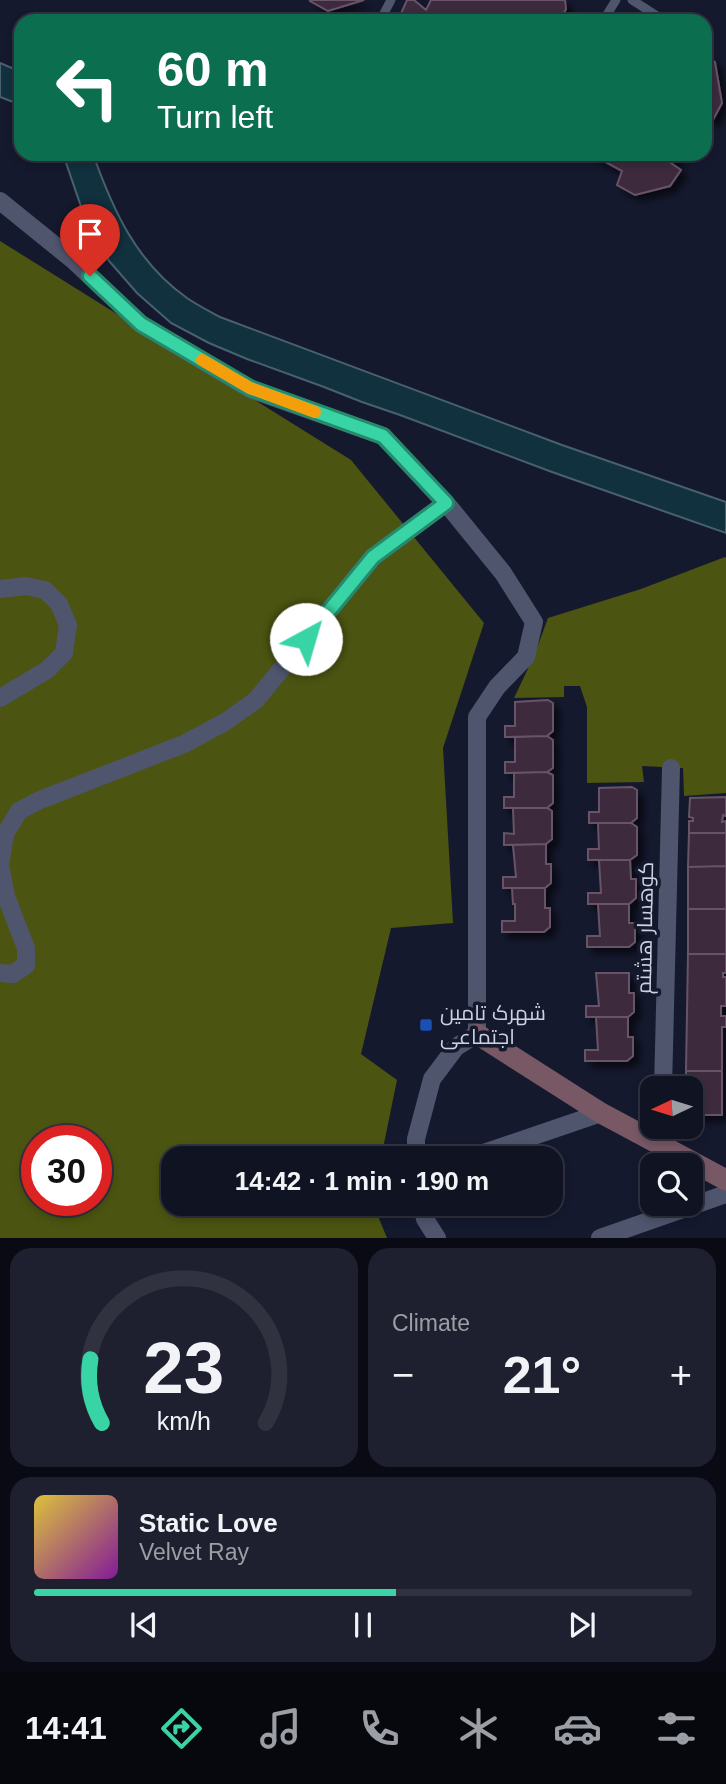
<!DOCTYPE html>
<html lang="en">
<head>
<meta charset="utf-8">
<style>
	:root { --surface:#101322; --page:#1e202f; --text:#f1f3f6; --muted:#9c9ea5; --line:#303240; --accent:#39d4a5 }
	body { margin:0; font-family:Helvetica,Cairo,sans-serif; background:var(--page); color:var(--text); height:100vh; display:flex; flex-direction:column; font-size:26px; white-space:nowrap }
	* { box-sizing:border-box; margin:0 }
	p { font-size:23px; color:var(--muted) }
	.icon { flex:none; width:38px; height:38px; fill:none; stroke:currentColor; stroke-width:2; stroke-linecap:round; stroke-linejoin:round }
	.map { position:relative; height:1238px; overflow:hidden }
	.panel { display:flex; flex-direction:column; gap:10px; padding:10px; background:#090a13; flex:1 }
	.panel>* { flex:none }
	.hud { position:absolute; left:14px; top:14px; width:698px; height:147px; border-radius:21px; box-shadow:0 4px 10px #0003,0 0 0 2px var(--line); background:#0b6e4f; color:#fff; overflow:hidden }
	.needle { width:46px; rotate:266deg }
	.fabs { position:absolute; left:640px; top:1076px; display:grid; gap:14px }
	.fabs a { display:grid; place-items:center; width:63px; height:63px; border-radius:14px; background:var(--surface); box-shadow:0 4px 10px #0003,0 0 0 2px var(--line); font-size:35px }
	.speed { position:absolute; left:21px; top:1125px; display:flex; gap:14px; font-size:35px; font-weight:700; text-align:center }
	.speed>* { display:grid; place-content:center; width:91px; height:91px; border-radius:50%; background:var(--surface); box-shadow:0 4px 10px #0003,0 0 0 2px var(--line); line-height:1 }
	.speed .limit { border:10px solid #d22; background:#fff; color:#111 }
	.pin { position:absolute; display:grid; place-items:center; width:60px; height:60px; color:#fff; margin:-72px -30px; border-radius:50% 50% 50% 0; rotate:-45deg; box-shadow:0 0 7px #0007 }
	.pin .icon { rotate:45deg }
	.me { position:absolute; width:77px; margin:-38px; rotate:39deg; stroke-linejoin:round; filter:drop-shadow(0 0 5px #0008) }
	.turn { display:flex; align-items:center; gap:24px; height:147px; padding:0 28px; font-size:32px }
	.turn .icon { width:91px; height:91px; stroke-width:2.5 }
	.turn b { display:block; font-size:49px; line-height:60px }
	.big { font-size:52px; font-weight:600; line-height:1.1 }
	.panel .card { flex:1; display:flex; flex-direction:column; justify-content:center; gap:10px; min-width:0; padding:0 24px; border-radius:21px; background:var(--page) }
	.panel .dial { align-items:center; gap:0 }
	.dial svg { height:182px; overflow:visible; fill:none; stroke:var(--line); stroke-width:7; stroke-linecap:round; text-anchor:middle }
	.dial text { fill:var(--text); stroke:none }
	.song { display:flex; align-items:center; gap:21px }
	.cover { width:84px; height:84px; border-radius:10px; background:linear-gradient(135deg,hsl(50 70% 55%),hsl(290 70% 35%)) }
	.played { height:7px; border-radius:4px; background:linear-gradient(90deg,var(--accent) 55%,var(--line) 55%) }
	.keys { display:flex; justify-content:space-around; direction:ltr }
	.heat { display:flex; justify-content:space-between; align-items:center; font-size:38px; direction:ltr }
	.panel .tiles { flex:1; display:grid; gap:10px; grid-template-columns:1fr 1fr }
	.card:last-child { grid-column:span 2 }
	.trip { position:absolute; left:161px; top:1146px; width:402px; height:70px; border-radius:21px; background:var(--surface); box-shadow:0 4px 10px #0003,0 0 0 2px var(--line); font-weight:600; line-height:70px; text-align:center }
	.menu { display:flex; height:112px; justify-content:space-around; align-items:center; background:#06080e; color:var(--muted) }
	.menu .icon { width:49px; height:49px }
	.menu .selected { color:var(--accent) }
	.menu b { font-size:32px; color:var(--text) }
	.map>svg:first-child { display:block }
</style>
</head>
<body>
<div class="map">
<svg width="726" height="1238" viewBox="0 0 726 1238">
	<defs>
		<filter id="shadow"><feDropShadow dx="6" dy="6" stdDeviation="3.5" flood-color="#0009"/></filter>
	</defs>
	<rect width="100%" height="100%" fill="#15192e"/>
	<path fill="#4c5411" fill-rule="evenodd" d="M0,241L351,460L484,623L443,748L453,923L391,928L361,1054L397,1080L381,1158H173V1204H373L387,1238H0ZM37,1141H96V1200H37Z
		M725,557L726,558V793L684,796L683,768L642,766L644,782L587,783V707L580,686H564V697L514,698L534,656L548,618L641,589Z"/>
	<path fill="#11313e" stroke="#49616f" stroke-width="2" d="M0,63L21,72V105L0,97Z
		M63,154H93C113,210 136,262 187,298C197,305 209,311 220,317L562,445L726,502V533L552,472L400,415L362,402L324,387L247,359L209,343L171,323L137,293L109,261L86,221Z"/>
	<path fill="#3c2a3c" stroke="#675367" stroke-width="2" filter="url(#shadow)" d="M364,0L328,11L310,1L311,0Z
		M407,0H414L426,10L431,0H565L566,9L560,21H400L399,18Z
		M705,56L715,62L722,103L713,120L705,116Z
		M591,154H679L671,163L681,170L670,186L635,195L617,185L622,171Z
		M548,700L553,703V731L547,736L505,737V726H515V702Z
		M547,736L553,740V768L547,772L505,773V762H515V737Z
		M547,772L553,775V803L547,808H504V797H514V773Z
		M632,787L637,790V818L631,823H589V812H599V788Z
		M726,797V816L723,815L722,822L726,821V833H689V821H693V818L689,817L690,798Z
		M513,808H547L552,811V839L546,844L504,845V833L514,834Z
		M598,823H631L637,827V855L630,860H588V849H599Z
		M689,833H726V866L688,867Z
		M546,844V864H551V883L545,888H503V877H516L513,845Z
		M599,860H630L631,879H636V898L629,904H588V893H601Z
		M726,866V909H688V867Z
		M512,888H545V908H550V927L544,932H502V921H515V904H513Z
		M598,904H629V923H635V942L629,947H587V936H600Z
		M688,909H726V954H688Z
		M688,954H726V973H723V977H726V1006H721V1016H726V1027H722V1071H686Z
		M596,973H629V993H634V1012L628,1017H586V1006H599Z
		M596,1017H628V1037H633V1056L627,1061H585V1050H598Z
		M686,1071H722V1115H691V1088H686Z"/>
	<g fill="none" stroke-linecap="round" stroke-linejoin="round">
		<path stroke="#4f556d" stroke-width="9" d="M632,0L665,21
			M380,21L391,0
			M603,21L616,0
			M517,158L519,154"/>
		<path stroke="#4f556d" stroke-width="18" d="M0,201L73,260L141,324L250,389L383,436L451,509L503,573L534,622L526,657L497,687L477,717V1034L456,1047L432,1079L416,1139V1158
			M0,589L26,586L45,590L59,604L68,625L64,653L47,670L0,698
			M0,973L13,974L26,965V948L6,896L0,865L5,834L19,811L40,800L184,744L225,722L256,700L373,557L446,503
			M663,1088L671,768
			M469,1158L601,1113
			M422,1204L425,1219L437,1238
			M600,1238L726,1194"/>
		<path stroke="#785865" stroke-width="21" d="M477,1034L601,1113L726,1180"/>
	</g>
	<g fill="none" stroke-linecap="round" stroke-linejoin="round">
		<g stroke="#258a6b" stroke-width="18">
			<path id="route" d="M90,276L141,324L250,388L383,436L446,503L373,557L306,639"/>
		</g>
		<use href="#route" stroke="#39d4a5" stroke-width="12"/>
		<path stroke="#f59e0b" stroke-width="12" d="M202,360L250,388L315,412"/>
	</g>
	<rect fill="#1a4fb4" stroke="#15192e" stroke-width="2.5" x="419" y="1018" width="14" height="14" rx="3.5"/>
	<g text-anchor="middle" stroke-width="7" stroke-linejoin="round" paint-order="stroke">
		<g font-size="21" fill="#cdd1e0" stroke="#15192e">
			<text transform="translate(645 928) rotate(-89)" y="7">کوهسار هشتم</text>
		</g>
		<g font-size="21" fill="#cdd1e0" stroke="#15192e" text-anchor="start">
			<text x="440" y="1020">شهرک تامین<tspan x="440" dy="24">اجتماعی</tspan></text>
		</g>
	</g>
</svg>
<div class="fabs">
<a><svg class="needle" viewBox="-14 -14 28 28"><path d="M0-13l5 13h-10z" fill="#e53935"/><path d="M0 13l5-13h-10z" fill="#9c9ea5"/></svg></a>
<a><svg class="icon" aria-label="search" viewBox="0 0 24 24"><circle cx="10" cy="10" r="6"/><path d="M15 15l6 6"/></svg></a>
</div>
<div class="speed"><div class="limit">30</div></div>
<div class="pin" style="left:90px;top:276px;background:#d93025"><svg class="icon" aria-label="arrive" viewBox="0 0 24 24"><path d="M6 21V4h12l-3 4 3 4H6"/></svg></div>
<svg class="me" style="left:306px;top:639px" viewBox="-20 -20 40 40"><circle r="19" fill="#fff"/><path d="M0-13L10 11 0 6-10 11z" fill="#39d4a5"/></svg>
<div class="trip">14:42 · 1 min · 190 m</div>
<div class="hud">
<div class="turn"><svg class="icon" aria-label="left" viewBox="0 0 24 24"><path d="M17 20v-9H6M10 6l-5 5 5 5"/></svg><div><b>60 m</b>Turn left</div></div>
</div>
</div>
<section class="panel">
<div class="tiles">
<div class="card dial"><svg viewBox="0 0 100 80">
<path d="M14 69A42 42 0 1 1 86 69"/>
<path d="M14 69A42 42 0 0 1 9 41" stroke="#39d4a5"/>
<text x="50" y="56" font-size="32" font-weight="700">23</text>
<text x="50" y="72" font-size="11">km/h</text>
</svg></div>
<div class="card"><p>Climate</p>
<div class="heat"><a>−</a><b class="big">21°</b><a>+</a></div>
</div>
<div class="card">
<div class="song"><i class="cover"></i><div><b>Static Love</b><p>Velvet Ray</p></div></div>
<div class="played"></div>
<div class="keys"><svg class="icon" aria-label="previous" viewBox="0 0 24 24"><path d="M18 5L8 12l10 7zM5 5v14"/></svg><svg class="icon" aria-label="pause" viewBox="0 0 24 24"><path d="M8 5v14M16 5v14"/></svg><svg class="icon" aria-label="next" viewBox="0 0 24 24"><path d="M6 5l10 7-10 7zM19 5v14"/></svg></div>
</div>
</div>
</section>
<nav class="menu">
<b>14:41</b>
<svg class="icon selected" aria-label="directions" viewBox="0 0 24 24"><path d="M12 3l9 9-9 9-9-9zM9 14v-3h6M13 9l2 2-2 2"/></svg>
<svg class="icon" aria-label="music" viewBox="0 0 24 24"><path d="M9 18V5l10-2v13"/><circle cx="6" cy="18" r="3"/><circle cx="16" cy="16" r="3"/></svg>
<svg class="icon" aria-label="phone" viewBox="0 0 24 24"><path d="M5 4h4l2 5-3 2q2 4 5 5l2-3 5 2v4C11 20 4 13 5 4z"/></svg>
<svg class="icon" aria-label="climate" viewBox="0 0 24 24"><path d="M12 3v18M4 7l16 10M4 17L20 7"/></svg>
<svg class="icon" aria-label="car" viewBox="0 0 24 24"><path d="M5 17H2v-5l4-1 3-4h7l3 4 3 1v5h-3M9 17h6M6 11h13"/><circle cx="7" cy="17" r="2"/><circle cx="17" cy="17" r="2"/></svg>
<svg class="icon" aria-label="filters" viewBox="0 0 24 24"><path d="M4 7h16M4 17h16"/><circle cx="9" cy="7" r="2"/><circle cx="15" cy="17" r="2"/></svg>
</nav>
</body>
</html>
